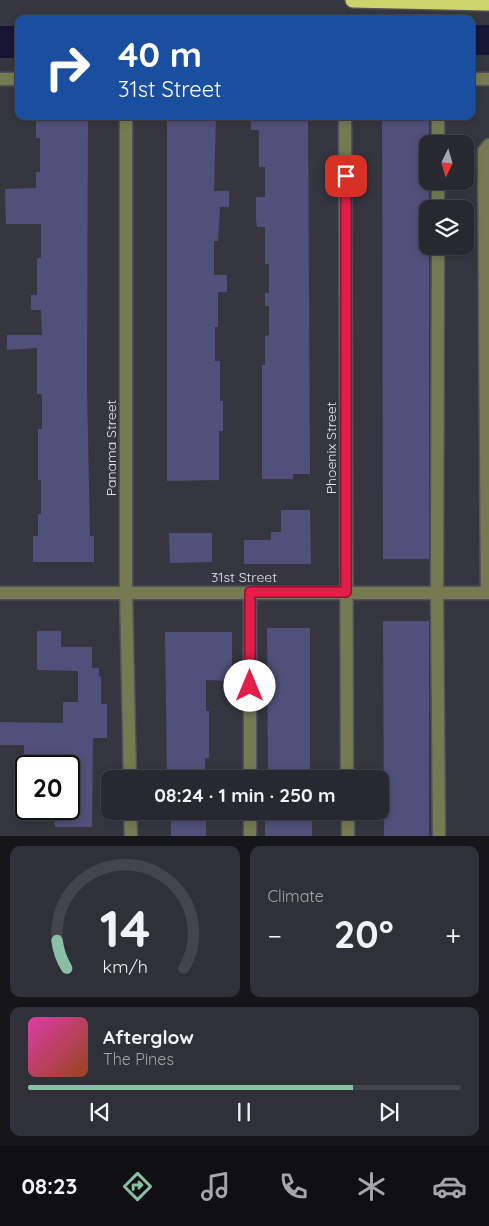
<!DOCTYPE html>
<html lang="en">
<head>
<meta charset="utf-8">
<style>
	:root { --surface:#282830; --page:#303038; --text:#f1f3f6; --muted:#a5a6ab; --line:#44444c; --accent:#8abfa5 }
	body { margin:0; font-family:Quicksand,sans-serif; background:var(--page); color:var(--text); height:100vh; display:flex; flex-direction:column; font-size:19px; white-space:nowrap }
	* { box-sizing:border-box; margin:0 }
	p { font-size:16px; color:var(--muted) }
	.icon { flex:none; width:28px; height:28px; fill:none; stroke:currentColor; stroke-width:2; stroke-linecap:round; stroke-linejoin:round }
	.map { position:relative; height:836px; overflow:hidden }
	.side { display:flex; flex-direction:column; gap:10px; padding:10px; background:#16161a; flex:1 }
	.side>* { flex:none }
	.banner { position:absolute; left:15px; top:15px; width:460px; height:105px; border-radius:10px; box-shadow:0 2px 8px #0003,0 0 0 1px var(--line); background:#1a4fa0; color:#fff; overflow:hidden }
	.needle { width:32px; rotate:185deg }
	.fabs { position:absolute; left:419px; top:135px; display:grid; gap:10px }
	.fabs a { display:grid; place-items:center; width:55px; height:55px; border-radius:10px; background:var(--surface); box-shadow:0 2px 8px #0003,0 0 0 1px var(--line); font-size:25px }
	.speed { position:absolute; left:15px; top:755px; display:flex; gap:10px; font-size:25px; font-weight:700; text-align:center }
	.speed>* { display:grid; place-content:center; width:65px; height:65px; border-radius:50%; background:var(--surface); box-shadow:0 2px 8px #0003,0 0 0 1px var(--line); line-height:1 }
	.speed .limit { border:2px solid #111; border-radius:8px; background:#fff; color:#111 }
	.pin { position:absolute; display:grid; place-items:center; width:42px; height:42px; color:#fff; margin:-21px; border-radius:10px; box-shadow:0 2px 8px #0006 }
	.me { position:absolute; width:55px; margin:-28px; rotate:0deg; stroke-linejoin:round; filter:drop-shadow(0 0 4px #0008) }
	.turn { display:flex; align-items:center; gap:18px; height:105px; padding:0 20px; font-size:22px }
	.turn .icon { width:65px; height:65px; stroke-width:2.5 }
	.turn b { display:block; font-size:35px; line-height:42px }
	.big { font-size:38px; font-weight:800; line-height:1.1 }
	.side .card { flex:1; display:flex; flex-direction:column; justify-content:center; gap:8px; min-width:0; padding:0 18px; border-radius:10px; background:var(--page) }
	.side .dial { align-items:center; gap:0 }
	.dial svg { height:130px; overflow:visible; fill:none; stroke:var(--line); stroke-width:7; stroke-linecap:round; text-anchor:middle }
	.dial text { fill:var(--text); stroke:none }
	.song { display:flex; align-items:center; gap:15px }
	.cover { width:60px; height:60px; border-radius:8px; background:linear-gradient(135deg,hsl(320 70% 55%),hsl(20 70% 35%)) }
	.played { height:5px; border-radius:2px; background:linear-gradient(90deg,var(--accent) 75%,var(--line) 75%) }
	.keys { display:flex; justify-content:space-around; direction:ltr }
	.heat { display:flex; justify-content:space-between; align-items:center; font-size:28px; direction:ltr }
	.side .tiles { flex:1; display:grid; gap:10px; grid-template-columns:1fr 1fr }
	.card:last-child { grid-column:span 2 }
	.trip { position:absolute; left:101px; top:770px; width:288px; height:50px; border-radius:10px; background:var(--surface); box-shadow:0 2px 8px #0003,0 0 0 1px var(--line); font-weight:800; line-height:50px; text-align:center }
	.dock { display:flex; height:80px; justify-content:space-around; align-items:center; background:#101013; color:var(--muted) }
	.dock .icon { width:35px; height:35px }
	.dock .on { color:var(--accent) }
	.dock b { font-size:22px; color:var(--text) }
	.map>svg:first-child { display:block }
</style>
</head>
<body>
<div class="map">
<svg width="489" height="836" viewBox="0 0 489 836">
	<rect width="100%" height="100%" fill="#363640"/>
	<path fill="#171438" d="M471,25H489V55H471Z
		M0,26H19V58H0Z"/>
	<path fill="#50507a" d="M36,116H88L87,387L90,536H94V562H33V536H38V514H41V480H38V429H42V394H37V348L7,350V335H42L41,310H31V295H37V258H41V224H6L5,189L36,188V172H40V138H36Z
		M167,116H216L214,191H229V207H220L218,241H214V275H227V292H218V327H215V361H220V401H223V431H219V480L167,481Z
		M251,116H308L310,474H293V479H262V365H265V336L269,335V306H265V293H269V264H265V227H257L256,220V197H265V167H259V130H251Z
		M382,116H429V559H383Z
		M281,510H310L311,564H244V540H271V532H281Z
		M169,533H212V562L170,563Z
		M383,621H429V836H384Z
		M267,628H310V779H268Z
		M37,631H61V647H92V668H99V676L101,677V704H107V738H93L92,827H55L54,809H69V766H24V745H0V722L63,723V702H78V671L37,670Z
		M165,632H232V681L206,680V711H209V758H205V779H167Z
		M171,811H206V836H171Z
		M265,811H312V836H265Z"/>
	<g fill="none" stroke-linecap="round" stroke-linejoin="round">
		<g stroke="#52525b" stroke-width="15">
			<path id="minor" d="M0,79H19
				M471,79H489
				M126,116V592L130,779
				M345,116L347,779
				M438,144V116
				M438,209V181
				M438,246L437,593L439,836
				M250,592V779
				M0,593H489
				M487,593L484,151L489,145
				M130,811L131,836
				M250,811V836
				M348,811V836"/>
		</g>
		<g stroke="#52525b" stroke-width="18">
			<path id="highway" d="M353,0L489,3"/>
		</g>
		<use href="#minor" stroke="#767a52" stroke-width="12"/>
		<use href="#highway" stroke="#cdd46c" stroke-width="15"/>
	</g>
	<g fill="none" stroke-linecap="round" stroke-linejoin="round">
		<g stroke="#92132f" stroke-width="12">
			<path id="route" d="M250,686V592H346V176"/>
		</g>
		<use href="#route" stroke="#e11d48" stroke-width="9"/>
	</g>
	<g text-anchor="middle" stroke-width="5" stroke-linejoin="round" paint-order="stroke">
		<g font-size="14" fill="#e3e4ea" stroke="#363640">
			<text transform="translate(111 448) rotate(-90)" y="5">Panama Street</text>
			<text transform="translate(331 448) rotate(-90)" y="5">Phoenix Street</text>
			<text x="244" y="582">31st Street</text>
		</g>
	</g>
</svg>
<div class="fabs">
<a><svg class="needle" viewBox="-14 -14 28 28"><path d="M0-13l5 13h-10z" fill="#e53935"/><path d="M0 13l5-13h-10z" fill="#a5a6ab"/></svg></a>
<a><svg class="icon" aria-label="layers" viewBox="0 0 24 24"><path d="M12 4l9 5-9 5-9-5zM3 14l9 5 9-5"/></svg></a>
</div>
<div class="speed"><div class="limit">20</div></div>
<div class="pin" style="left:346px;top:176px;background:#d93025"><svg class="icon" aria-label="arrive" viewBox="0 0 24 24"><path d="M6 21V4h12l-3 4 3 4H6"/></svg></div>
<svg class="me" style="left:250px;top:686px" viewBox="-20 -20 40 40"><circle r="19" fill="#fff"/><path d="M0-13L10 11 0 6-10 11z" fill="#e11d48"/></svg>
<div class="trip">08:24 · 1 min · 250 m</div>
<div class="banner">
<div class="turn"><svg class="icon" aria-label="right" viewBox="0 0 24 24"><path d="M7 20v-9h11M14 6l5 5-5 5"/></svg><div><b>40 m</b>31st Street</div></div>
</div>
</div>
<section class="side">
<div class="tiles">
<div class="card dial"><svg viewBox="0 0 100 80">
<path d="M14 69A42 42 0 1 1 86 69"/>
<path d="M14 69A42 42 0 0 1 8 52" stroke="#8abfa5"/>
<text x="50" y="56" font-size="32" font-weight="700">14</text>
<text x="50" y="72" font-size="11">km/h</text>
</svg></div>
<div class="card"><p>Climate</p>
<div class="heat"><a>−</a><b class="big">20°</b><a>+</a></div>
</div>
<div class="card">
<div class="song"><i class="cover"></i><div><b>Afterglow</b><p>The Pines</p></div></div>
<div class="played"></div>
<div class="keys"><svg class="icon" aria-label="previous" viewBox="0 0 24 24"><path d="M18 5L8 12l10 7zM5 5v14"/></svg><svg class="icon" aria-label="pause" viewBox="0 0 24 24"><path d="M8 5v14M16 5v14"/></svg><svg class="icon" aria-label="next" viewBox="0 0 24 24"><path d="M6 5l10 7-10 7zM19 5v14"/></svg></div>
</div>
</div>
</section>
<nav class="dock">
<b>08:23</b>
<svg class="icon on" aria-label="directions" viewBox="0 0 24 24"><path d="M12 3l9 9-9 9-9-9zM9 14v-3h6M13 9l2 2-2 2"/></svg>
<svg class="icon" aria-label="music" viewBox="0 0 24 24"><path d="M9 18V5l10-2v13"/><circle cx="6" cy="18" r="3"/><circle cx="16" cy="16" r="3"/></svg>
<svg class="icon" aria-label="phone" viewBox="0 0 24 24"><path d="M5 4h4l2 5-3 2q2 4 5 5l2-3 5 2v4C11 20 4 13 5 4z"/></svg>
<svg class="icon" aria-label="climate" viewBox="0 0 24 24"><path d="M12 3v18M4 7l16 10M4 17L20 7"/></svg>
<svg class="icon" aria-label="car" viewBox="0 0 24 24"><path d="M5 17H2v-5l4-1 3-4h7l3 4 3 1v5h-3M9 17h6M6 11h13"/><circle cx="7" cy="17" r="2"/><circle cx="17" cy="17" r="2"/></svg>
</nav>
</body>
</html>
